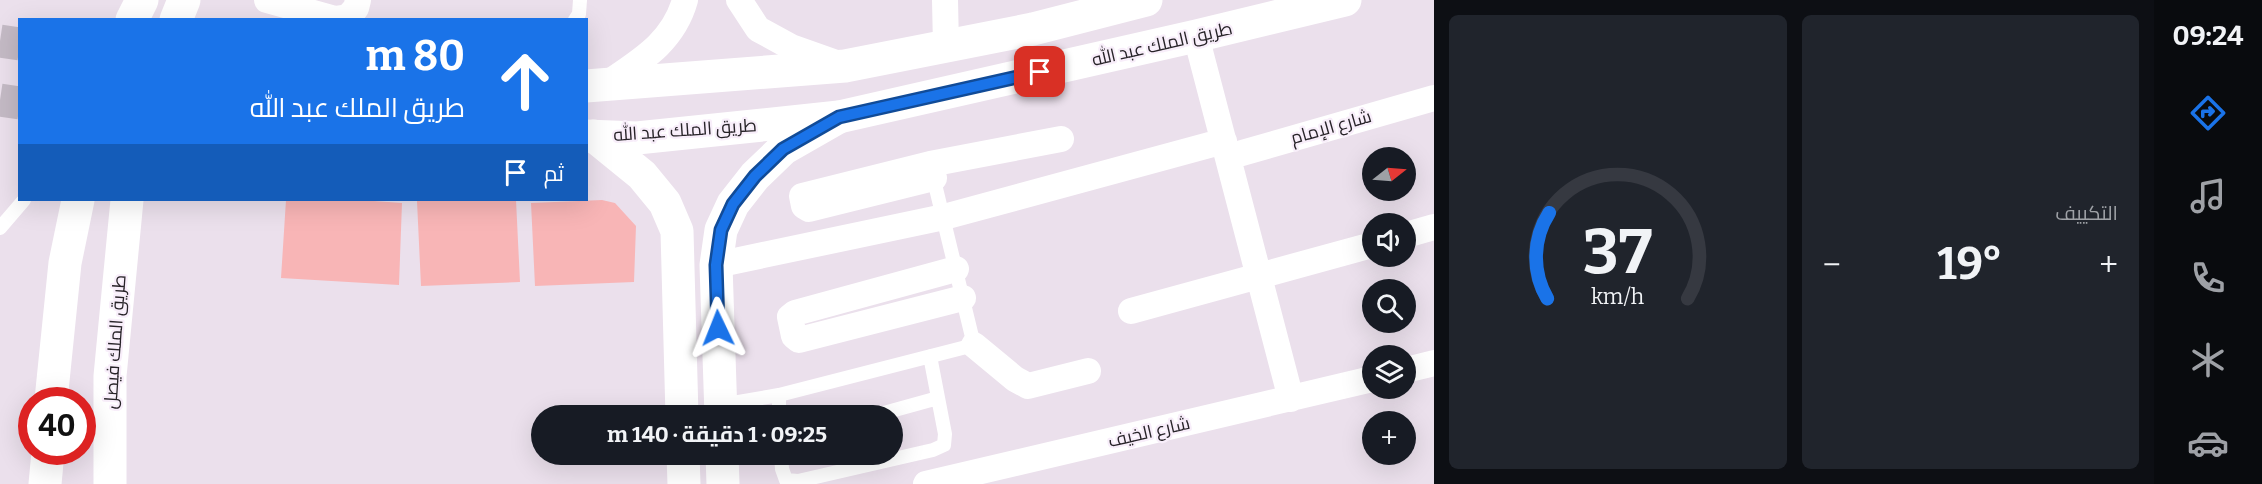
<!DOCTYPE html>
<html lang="ar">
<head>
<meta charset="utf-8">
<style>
	:root { --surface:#171b24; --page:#20242c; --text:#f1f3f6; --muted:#9ea1a6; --line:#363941; --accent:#1a73e8 }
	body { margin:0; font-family:Bitter,Cairo,serif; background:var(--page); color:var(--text); direction:rtl; height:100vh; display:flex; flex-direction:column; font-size:22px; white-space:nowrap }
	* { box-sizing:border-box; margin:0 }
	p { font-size:20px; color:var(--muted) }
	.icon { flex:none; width:33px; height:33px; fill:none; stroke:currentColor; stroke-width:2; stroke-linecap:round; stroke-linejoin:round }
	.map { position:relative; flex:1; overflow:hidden; direction:ltr }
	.sheet { display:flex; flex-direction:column; gap:15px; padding:15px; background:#0d0f14; width:720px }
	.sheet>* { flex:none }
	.banner { position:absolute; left:18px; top:18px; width:570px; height:183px; border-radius:0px; box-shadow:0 6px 24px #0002; direction:rtl; background:#1a73e8; color:#fff; overflow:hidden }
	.needle { width:39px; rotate:73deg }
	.buttons { position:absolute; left:1362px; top:147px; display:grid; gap:12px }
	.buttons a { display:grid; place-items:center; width:54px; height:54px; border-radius:50%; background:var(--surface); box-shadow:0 6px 24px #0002; font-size:30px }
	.speed { position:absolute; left:18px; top:387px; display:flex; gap:12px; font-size:30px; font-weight:700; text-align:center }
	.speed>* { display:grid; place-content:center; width:78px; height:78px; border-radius:50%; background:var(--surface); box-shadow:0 6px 24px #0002; line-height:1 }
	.speed .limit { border:9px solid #d22; background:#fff; color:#111 }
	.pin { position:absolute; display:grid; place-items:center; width:51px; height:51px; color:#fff; margin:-26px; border-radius:12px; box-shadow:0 3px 9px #0006 }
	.me { position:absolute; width:66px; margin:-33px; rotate:358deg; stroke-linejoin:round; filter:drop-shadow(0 0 4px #0008) }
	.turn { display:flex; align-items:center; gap:21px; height:126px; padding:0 24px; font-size:27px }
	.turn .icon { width:78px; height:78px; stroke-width:2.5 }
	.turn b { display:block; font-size:42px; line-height:51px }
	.then { display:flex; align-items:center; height:57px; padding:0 24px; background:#0003; gap:12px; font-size:22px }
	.big { font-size:45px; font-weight:700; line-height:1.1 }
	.sheet .card { flex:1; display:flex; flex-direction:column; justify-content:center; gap:9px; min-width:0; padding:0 21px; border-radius:9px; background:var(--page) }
	.sheet .dial { align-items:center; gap:0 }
	.dial svg { height:156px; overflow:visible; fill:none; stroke:var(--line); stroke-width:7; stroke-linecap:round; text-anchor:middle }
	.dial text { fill:var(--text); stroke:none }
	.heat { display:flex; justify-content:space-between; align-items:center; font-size:33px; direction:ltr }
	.sheet .tiles { flex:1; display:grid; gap:15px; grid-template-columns:repeat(2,1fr) }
	.trip { position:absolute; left:531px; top:405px; width:372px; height:60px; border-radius:30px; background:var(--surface); box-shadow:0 6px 24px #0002; font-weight:700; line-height:60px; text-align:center; direction:rtl }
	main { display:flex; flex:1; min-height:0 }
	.tab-bar { display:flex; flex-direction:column; width:108px; justify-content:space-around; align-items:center; background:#090b0e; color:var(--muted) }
	.tab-bar .icon { width:42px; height:42px }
	.tab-bar .on { color:var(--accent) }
	.tab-bar b { font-size:27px; color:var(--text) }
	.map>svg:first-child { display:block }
</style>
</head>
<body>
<main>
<nav class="tab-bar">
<b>09:24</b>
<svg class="icon on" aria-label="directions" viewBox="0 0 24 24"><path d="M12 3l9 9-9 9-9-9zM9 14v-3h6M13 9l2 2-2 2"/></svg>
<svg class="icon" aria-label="music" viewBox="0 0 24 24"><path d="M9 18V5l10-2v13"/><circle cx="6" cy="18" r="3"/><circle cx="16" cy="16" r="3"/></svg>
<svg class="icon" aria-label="phone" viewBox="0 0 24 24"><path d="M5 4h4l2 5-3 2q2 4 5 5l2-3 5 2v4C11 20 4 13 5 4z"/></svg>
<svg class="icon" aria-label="climate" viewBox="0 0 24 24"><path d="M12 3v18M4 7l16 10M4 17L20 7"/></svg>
<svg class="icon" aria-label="car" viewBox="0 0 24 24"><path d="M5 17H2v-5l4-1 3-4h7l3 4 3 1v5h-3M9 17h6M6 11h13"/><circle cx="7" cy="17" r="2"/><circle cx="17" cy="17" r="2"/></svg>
</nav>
<section class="sheet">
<div class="tiles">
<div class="card"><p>التكييف</p>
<div class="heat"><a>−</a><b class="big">19°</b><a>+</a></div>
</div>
<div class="card dial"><svg viewBox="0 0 100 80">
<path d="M14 69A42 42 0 1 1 86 69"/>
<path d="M14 69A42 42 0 0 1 15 25" stroke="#1a73e8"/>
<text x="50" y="56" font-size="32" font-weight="700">37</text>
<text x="50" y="72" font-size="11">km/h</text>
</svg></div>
</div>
</section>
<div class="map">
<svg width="1434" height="484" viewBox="0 0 1434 484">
	<rect width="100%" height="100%" fill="#ebe0ec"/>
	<path fill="#f8b5b6" d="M286,200H360L402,203L399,285L281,278Z
		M516,200L520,282L421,286L417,201Z
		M602,200L615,203L636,226L634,282L535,286L531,203Z"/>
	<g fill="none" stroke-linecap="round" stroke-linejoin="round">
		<path stroke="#c4bac5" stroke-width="33" stroke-dasharray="33 16" stroke-linecap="butt" d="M0,41L20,44
			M0,100L20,103"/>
		<path stroke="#fff" stroke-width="14" d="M575,20L579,14L580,0
			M0,228L24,200
			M779,395V416
			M721,405L779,395L974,345L932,172
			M873,416L938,398
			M781,454L782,469L786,480L798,481L933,450L944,445L945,434L930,356"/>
		<path stroke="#fff" stroke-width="26" d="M267,0L335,19L348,17L356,8L358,0
			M739,0L758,29L791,47L839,64
			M945,0L946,46
			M1196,36L1291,399
			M605,85C640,61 673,43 685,0
			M1228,157L1434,98
			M934,178L809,209L804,206L802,196L930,164L1061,139
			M1406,235L1434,227
			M716,265L944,217L1224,141
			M956,269L795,313L790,317L794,336L799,340L963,298
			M1131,311L1372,245
			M974,345L1015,379L1028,386L1088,371
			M1406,370L1434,363
			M926,484L1372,379"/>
		<path stroke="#fff" stroke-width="33" d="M594,136L642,175L665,203L677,231L682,416
			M721,416L716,265L721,230L733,204L755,176L783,149L839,117
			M683,454L684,484
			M722,454L723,484"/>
		<path stroke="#fff" stroke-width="33" d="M586,86L845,66L1033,29L1146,0
			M586,136L637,138L839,117L1196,36L1345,0"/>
		<path stroke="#fff" stroke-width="33" d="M132,20L142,0
			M176,20L184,0
			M51,400L65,263L78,200
			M45,484L48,452
			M110,484V376L127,200"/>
	</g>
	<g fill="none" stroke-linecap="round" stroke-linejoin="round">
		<g stroke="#114b97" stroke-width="15">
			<path id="route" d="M718,328L716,265L721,230L733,204L755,176L783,149L839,117L1040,72"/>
		</g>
		<use href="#route" stroke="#1a73e8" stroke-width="10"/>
	</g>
	<g text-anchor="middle" stroke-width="4.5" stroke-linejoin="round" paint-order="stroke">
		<g font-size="18" fill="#272328" stroke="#f8eefa">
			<text transform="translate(1162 44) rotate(-13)" y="6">طريق الملك عبد الله</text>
			<text transform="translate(1331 127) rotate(-16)" y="6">شارع الإمام</text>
			<text transform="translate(685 130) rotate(-4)" y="6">طريق الملك عبد الله</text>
			<text transform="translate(115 342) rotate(-86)" y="6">طريق الملك فيصل</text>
			<text transform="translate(1149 432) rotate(-13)" y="6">شارع الخيف</text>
		</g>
	</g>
</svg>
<div class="buttons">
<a><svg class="needle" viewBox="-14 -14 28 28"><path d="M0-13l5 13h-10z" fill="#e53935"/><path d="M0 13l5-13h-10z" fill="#9ea1a6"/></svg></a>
<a><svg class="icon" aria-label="sound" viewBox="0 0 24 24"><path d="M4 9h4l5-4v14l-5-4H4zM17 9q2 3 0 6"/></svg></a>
<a><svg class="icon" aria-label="search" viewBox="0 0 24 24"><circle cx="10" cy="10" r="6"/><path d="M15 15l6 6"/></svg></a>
<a><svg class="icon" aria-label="layers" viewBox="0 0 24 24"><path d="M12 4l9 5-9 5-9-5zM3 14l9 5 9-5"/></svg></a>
<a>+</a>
</div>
<div class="speed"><div class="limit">40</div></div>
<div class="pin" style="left:1040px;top:72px;background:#d93025"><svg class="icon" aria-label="arrive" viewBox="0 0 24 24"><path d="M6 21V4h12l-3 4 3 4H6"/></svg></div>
<svg class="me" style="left:718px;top:328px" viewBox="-20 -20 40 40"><path d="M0-17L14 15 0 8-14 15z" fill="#1a73e8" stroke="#fff" stroke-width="4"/></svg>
<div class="trip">09:25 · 1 دقيقة · 140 m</div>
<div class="banner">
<div class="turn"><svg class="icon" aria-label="ahead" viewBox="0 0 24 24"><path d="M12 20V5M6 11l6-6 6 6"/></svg><div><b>80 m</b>طريق الملك عبد الله</div></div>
<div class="then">ثم<svg class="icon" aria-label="arrive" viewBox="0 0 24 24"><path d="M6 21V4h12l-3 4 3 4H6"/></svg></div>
</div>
</div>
</main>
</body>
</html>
